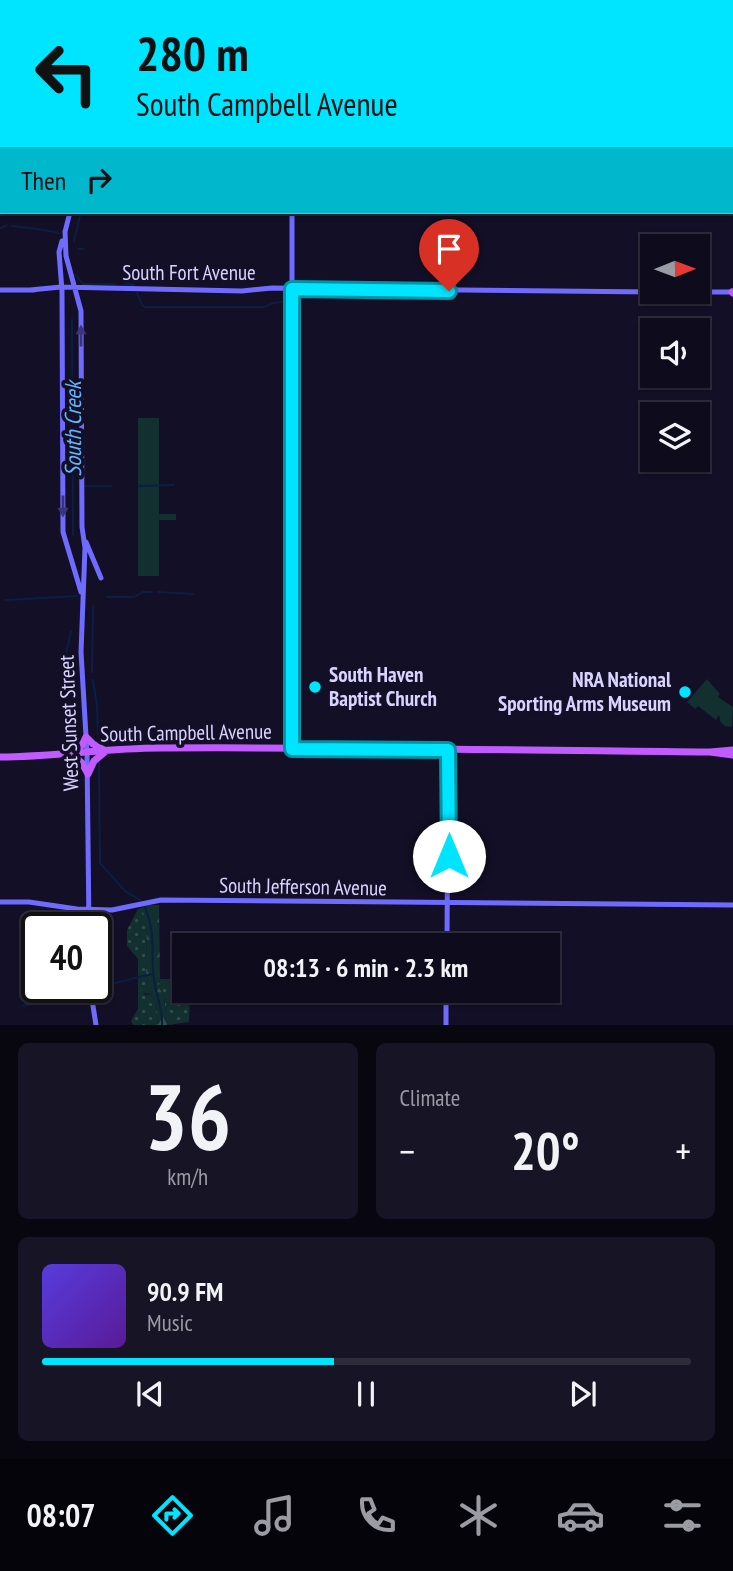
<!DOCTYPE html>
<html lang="en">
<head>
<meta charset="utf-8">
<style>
	:root { --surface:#0e0b1c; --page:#171425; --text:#f1f3f6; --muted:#9b9ba3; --line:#2e2b3b; --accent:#00e5ff }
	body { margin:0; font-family:"PT Sans Narrow",sans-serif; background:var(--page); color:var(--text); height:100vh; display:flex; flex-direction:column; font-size:26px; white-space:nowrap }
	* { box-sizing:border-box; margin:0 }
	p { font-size:23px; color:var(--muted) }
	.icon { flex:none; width:38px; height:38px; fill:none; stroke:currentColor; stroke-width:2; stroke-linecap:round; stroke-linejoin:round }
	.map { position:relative; height:1025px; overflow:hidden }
	.panel { display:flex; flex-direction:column; gap:18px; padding:18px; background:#08060f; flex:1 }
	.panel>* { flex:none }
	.guide { position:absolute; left:0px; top:0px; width:733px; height:214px; box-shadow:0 2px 5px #0004,0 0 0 2px var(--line); background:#00e5ff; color:#111; overflow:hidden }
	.needle { width:46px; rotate:89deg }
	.buttons { position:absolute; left:640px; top:234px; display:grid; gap:14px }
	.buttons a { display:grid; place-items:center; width:70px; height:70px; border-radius:0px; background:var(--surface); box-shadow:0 2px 5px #0004,0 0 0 2px var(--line); font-size:35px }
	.speed { position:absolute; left:21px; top:912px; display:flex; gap:14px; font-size:35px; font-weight:700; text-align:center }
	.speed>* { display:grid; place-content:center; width:91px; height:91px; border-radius:50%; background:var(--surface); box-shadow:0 2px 5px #0004,0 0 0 2px var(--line); line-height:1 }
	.speed .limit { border:4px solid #111; border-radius:10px; background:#fff; color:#111 }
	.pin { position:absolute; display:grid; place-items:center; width:60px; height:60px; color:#fff; margin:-72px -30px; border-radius:50% 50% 50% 0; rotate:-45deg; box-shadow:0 0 7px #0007 }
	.pin .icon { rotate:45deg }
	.me { position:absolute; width:77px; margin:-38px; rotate:0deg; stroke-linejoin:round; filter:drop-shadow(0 0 5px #0008) }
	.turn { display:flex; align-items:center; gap:24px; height:147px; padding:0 21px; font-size:32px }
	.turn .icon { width:91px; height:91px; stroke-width:2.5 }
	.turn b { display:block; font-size:49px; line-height:60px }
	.then { display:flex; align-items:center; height:66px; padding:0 21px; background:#0003; gap:14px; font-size:26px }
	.big { font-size:52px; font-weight:700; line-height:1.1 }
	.panel .tile { flex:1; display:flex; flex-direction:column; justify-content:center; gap:10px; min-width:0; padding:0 24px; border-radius:10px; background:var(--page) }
	.panel .dial { align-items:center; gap:0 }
	.dial b { font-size:91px; line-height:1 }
	.song { display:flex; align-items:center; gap:21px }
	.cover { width:84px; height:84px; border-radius:10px; background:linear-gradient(135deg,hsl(250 70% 55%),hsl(270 70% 35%)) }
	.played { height:7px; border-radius:4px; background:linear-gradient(90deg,var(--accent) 45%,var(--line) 45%) }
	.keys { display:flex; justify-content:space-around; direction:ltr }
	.heat { display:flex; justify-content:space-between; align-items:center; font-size:38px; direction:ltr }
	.panel .tiles { flex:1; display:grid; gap:18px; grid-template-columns:1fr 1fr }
	.tile:last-child { grid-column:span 2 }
	.trip { position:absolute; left:172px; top:933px; width:388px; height:70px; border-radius:0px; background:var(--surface); box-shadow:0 2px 5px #0004,0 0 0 2px var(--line); font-weight:700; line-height:70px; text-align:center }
	.menu { display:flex; height:112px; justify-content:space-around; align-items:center; background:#06040b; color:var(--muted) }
	.menu .icon { width:49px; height:49px }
	.menu .active { color:var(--accent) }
	.menu b { font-size:32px; color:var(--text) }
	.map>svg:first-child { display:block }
</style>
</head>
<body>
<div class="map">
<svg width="733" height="1025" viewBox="0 0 733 1025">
	<defs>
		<pattern id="grass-dots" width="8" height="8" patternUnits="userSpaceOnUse" patternTransform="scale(1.75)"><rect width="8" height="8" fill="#12302f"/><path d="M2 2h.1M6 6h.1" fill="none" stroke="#344d4e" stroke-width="1.8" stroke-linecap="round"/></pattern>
		<pattern id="forest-firs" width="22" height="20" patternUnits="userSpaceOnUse" patternTransform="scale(1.75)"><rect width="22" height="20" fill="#12302f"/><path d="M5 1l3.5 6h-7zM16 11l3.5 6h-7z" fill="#344d4e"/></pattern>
	</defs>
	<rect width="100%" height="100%" fill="#130f26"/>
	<path fill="url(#grass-dots)" d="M149,905L143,909C149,927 146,945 146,964C145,972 148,979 148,987L143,992L145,995L153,994L156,1001L158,1025H133L131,1021L138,1009V959L127,946V930L138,909Z
		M160,979H184V990L190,991L189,1022L167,1025L164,996L157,985Z"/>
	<path fill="url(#forest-firs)" d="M149,905H159L160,979L157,985L164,996L167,1025H158L156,1001L153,994L141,993L148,987C148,979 145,972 146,964C146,945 149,927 142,909Z"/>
	<path fill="#12302f" d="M138,418H159V514H176V520H159V576H138Z
		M707,679L720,694L718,697L733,707L732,727L725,726L720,721L719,715L716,720L698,706L695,709L687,702Z"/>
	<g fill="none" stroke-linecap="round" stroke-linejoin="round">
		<path stroke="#0a1f44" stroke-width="2" d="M0,176H2
			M12,226C28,228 42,229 59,233
			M1,228L7,225
			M74,241L81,212
			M78,249H83
			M76,275L83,284H115
			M124,284L134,285
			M137,293L142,305L145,307H264L273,303L285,302L289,293
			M72,320L73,535
			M85,486H111
			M139,486L174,485
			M158,592L193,594
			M107,597H134L143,592H152
			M6,600L77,596
			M61,662L64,663L71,631
			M92,672L93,606
			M93,680L97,705L98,734
			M99,762L100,863L125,891L140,900
			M145,907C157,936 150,952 154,980C156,996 163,1008 162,1025
			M96,986C116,985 134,977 153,974
			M74,991L82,987
			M45,1000L61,998L70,993
			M23,1006L36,1003"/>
		<path stroke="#6f6bff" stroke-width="5" d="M292,212V749
			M65,231L66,256L81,311L82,527L85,548L81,652L87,753L89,928
			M65,232L70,212
			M62,241L59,252L62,291L63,532L81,592
			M0,290H34
			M30,290L61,287L242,291L272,288L653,292
			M698,292H733
			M86,542L101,578
			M0,902H29L77,909L112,910L161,900L733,905
			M447,945L448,750
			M90,987L96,1025
			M446,990V1025"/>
		<path stroke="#c25bff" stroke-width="7" d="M444,2L446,0
			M456,2L459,0
			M0,51H2
			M0,57H2
			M732,292L733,293
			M86,737L93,744L106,751L94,761L88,774L82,763L72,754L82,745Z
			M710,752L733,755
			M0,757C53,757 106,748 159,748C342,747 526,750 710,752L733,750"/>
	</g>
	<defs><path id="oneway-solid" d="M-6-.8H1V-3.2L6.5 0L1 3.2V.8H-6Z" transform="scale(1.75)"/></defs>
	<g fill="#38347d">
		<use href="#oneway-solid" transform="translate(81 336) rotate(-90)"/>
		<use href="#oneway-solid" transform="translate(63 506) rotate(90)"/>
	</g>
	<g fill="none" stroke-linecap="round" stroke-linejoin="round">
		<g stroke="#0095a6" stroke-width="18">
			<path id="route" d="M449,291L292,289V749L448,750L449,856"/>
		</g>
		<use href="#route" stroke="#00e5ff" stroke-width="12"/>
	</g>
	<g fill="#00e5ff" stroke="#130f26" stroke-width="2.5">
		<circle cx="315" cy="687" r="7"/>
		<circle cx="685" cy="692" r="7"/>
	</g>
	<g text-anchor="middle" stroke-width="7" stroke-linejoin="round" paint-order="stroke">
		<g font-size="21" fill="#d9d4ff" stroke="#130f26">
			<text x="189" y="280">South Fort Avenue</text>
			<text transform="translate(69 723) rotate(-92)" y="7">West Sunset Street</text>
			<text transform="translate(186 733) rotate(-1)" y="7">South Campbell Avenue</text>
			<text transform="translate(303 887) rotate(1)" y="7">South Jefferson Avenue</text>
		</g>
		<g font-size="21" font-weight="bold" fill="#d9d4ff" stroke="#130f26" text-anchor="start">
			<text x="329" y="682">South Haven<tspan x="329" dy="24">Baptist Church</tspan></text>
			<text x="671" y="687" text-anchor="end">NRA National<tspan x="671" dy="24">Sporting Arms Museum</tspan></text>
		</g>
		<g font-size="23" font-style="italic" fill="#62b6ff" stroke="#130f26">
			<text transform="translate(73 429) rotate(-90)" y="8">South Creek</text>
		</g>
	</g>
</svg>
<div class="buttons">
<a><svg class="needle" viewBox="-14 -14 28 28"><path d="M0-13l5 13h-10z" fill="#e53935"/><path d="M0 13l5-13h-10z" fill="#9b9ba3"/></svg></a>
<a><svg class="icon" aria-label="sound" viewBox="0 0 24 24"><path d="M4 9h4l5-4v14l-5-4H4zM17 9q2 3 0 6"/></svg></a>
<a><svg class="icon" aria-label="layers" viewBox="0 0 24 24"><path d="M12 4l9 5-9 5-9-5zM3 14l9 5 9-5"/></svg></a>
</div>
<div class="speed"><div class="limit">40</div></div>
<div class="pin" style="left:449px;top:291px;background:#d93025"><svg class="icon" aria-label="arrive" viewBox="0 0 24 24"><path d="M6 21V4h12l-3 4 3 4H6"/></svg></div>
<svg class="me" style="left:449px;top:856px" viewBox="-20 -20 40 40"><circle r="19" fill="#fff"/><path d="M0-13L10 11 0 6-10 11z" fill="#00e5ff"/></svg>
<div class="trip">08:13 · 6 min · 2.3 km</div>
<div class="guide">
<div class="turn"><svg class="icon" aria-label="left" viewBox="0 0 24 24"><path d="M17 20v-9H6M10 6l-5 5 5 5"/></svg><div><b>280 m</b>South Campbell Avenue</div></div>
<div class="then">Then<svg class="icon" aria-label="right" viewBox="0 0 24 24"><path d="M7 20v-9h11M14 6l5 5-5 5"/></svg></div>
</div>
</div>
<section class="panel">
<div class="tiles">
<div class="tile dial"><b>36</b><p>km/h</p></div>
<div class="tile"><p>Climate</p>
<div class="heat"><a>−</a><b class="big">20°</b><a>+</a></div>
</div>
<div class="tile">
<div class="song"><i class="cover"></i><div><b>90.9 FM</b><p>Music</p></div></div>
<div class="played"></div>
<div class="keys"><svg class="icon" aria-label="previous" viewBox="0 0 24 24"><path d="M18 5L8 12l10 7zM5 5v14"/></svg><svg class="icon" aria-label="pause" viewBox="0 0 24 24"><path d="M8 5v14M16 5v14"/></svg><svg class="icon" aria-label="next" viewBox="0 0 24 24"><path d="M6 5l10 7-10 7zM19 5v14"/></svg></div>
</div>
</div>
</section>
<nav class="menu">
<b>08:07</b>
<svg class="icon active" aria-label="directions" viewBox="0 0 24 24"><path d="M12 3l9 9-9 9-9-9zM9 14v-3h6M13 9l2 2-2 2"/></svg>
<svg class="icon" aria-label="music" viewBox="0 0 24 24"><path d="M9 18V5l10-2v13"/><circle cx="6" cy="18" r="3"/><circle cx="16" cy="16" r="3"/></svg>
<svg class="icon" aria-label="phone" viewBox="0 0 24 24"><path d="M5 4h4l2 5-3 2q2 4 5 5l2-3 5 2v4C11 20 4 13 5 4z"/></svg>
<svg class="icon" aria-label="climate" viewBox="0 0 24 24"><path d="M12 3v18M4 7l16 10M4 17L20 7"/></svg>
<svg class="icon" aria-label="car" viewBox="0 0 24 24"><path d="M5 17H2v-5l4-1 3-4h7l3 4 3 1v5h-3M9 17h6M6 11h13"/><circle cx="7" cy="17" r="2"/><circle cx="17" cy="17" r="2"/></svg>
<svg class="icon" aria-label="filters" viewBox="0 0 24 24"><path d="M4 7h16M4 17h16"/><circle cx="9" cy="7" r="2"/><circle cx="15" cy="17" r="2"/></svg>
</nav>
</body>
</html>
